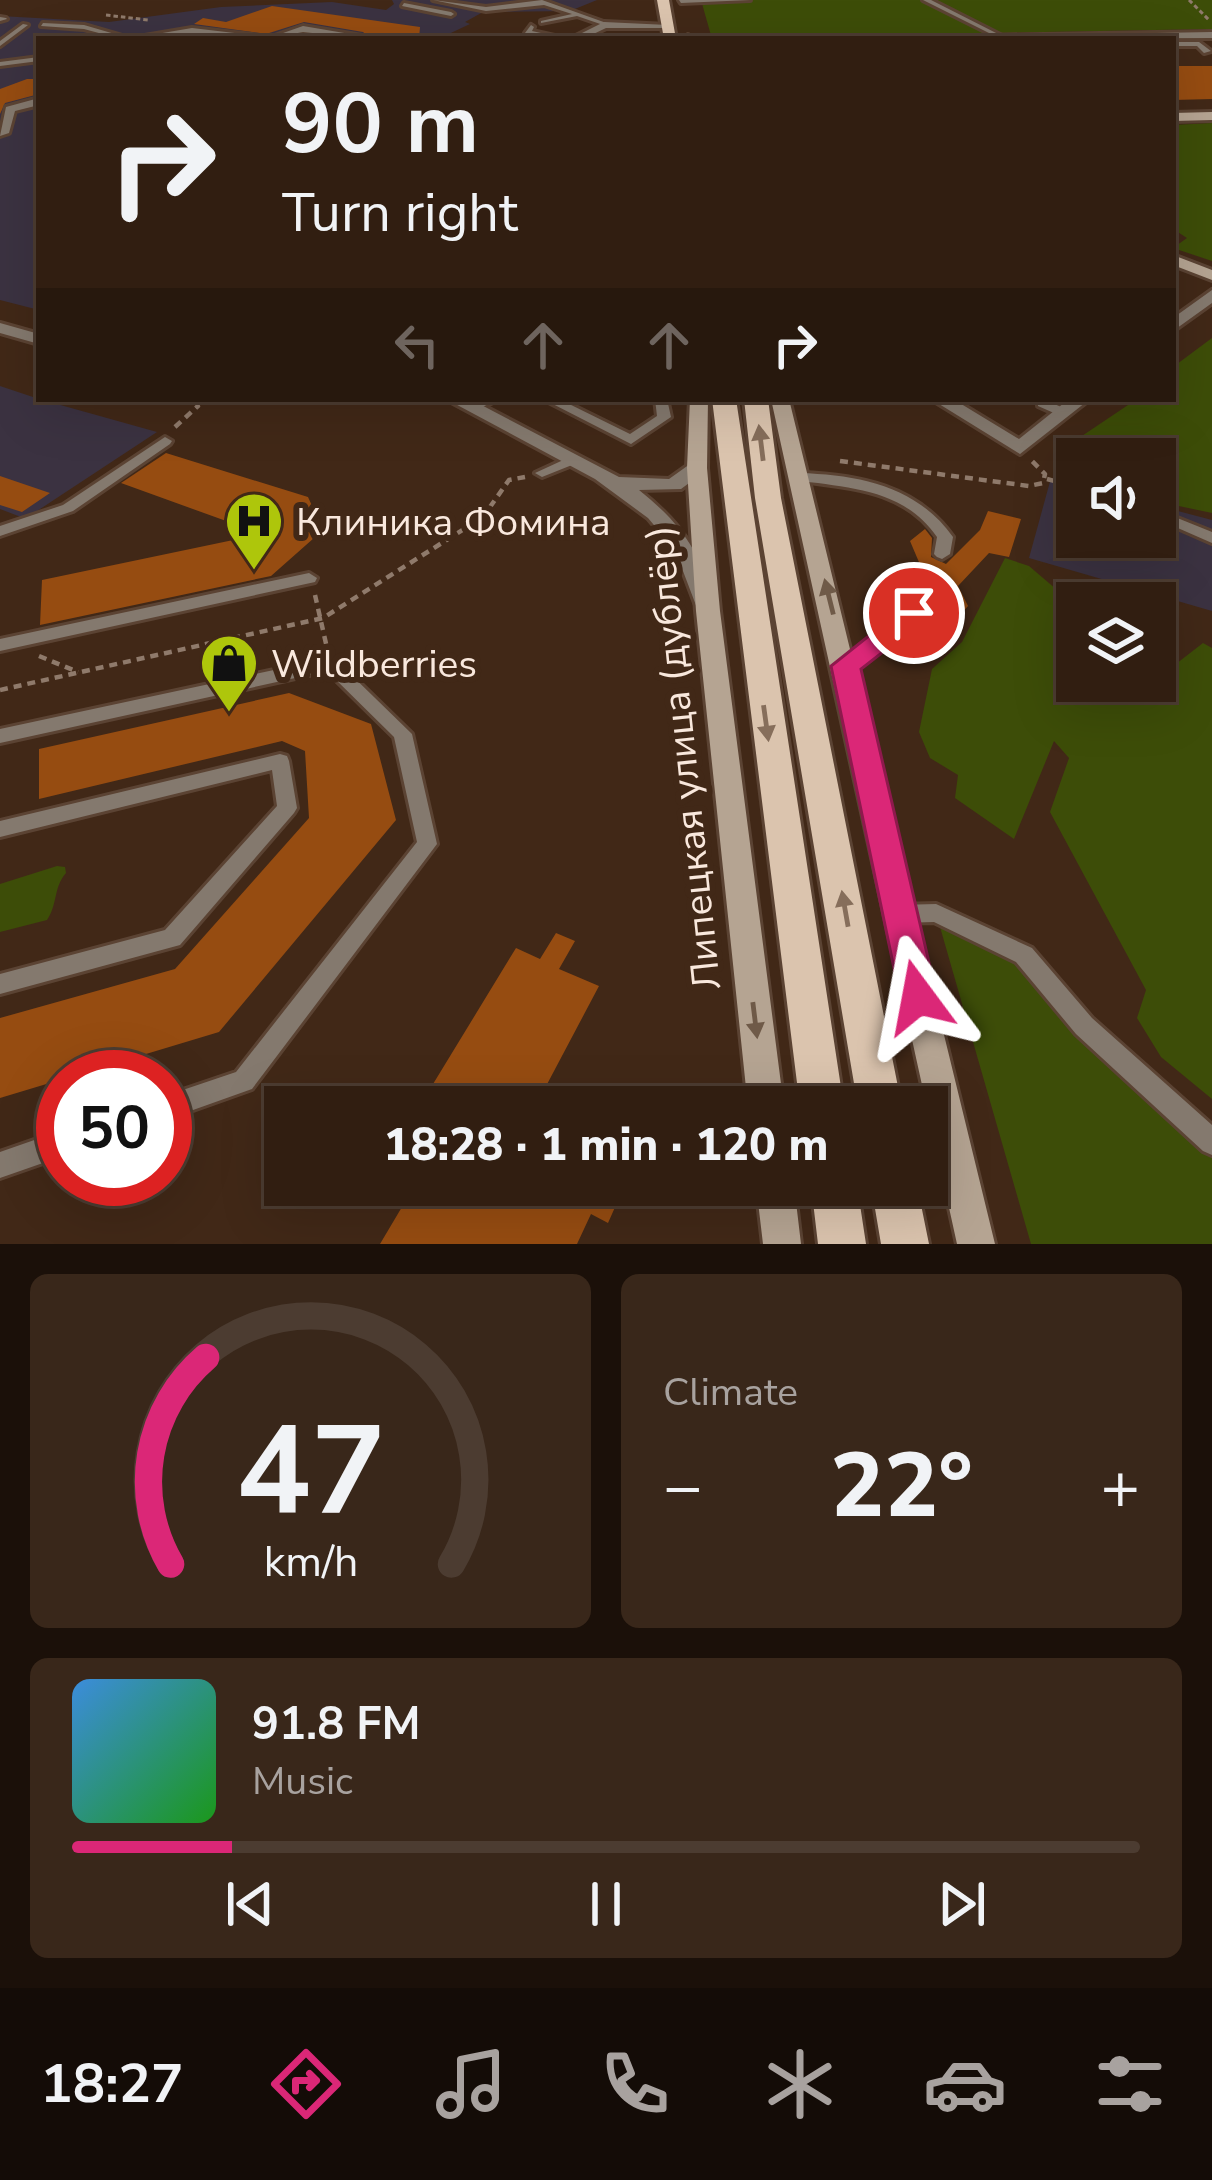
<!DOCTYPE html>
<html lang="en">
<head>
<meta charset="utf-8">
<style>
	:root { --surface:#311e11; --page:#39271a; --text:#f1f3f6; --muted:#a8a29f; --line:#4c3c31; --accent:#db2777 }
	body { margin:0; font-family:"Nunito Sans",sans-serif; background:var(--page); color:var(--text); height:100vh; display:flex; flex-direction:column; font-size:45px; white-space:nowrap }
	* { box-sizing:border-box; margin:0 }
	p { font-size:39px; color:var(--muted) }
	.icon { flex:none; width:66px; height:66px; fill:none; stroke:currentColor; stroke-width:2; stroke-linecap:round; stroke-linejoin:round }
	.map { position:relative; height:1244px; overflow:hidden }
	.sheet { display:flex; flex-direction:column; gap:30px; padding:30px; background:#1b1009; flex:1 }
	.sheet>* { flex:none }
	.hud { position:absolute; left:36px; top:36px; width:1140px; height:366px; border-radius:0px; box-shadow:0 12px 48px #0002,0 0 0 3px var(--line); background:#311e11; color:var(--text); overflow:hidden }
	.tools { position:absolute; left:1056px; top:438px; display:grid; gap:24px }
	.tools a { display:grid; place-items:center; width:120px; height:120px; border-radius:0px; background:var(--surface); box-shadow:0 12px 48px #0002,0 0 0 3px var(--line); font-size:60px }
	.speed { position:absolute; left:36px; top:1050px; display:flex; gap:24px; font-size:60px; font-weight:700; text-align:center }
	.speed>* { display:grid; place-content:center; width:156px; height:156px; border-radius:50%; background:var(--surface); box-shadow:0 12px 48px #0002,0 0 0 3px var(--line); line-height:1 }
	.speed .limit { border:18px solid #d22; background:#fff; color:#111 }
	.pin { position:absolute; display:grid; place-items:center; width:102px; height:102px; color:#fff; margin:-51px; border:6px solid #fff; border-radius:50%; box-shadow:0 3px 12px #0007 }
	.me { position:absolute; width:132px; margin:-66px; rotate:347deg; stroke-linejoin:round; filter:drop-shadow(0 0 9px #0008) }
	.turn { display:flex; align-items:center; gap:42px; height:252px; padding:0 48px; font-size:54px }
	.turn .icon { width:156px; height:156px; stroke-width:2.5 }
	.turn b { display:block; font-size:84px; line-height:102px }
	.lanes { display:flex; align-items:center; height:114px; padding:0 48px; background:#0003; justify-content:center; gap:60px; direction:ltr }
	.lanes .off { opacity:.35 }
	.big { font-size:90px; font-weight:800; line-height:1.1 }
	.sheet .widget { flex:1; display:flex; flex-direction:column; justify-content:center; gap:18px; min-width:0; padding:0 42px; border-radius:18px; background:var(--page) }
	.sheet .dial { align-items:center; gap:0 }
	.dial svg { height:312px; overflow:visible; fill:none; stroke:var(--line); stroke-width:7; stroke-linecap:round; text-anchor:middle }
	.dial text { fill:var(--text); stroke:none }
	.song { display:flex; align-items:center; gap:36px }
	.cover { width:144px; height:144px; border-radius:18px; background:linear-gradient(135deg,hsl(210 70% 55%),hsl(120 70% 35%)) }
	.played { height:12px; border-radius:6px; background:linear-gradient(90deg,var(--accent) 15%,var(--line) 15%) }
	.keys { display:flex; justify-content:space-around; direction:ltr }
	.heat { display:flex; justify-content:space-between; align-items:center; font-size:66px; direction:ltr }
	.sheet .tiles { flex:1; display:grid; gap:30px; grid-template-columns:1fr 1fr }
	.widget:last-child { grid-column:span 2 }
	.trip { position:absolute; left:264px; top:1086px; width:684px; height:120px; border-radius:0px; background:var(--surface); box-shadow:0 12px 48px #0002,0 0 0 3px var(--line); font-weight:800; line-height:120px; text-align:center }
	.tabs { display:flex; height:192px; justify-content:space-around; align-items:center; background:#140c07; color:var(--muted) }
	.tabs .icon { width:84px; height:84px }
	.tabs .current { color:var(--accent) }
	.tabs b { font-size:54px; color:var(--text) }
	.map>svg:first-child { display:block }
</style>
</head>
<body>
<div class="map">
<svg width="1212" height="1244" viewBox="0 0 1212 1244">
	<rect width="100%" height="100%" fill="#412817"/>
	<path fill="#3b3241" d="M392,0H597L570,11L483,12L465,22L470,24L438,39H39V310L0,300V16L109,22L221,7L332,2L386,10L394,4Z
		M0,386L39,399L157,432L34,513L21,517L0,509Z
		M1051,478L1077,484V537H1155V505L1212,520V611L1029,558Z"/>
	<path fill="#3d4d08" d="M701,0H1212V29L988,33L957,39H712Z
		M1212,123V261L1173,248L1187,238L1173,229V125Z
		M1212,338V513L1155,501V459H1077V483L1054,474L1064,448L1137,399H1173V367Z
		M1005,558L1029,566L1077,607V681H1155V664L1172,667L1203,643L1212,648V1099L1161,1057L1137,1018L1146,990L1050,812L1069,758L1054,741L1014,839L955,798L958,775L930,758L919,732L932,669L962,642Z
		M57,866L65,867L66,873C53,888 58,904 47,920L0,932V884Z
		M936,913L1024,955L1212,1142V1244H1031Z"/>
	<path fill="#964c11" d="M272,6L420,27L419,39H371L363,32L304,22L266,34L194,24L203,18L226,22Z
		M1173,66H1212V99L1173,100Z
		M27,79H39V94L5,103L0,114V89Z
		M166,453L308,497L323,530L271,576L40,625L42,580L262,534L121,483Z
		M0,476L50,493L22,512L0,505Z
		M988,511L1021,519L1009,557L989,553L958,586L968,606L948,629L936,602L943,589L927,581L910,541L925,529L932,538L931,557L946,564L980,530Z
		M289,693L371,724L396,820L219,1032L0,1098V1018L175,969L309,818L305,751L282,741L39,799V749Z
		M556,933L575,941L559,969L599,986L535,1107H419L516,948L540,959Z
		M415,1185H606L601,1196L616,1205L608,1223L591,1214L577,1244H380Z"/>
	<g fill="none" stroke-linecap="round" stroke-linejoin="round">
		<g stroke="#5b4333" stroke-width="6">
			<path id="lane" d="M433,0L486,7L542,0L612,25L609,27L577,16L541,23V21L572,14L544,5L486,11Z
				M679,0H750L681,3Z
				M923,0H931L1004,37L999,38Z
				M404,3L451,12L454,14L451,16L402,6Z
				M0,17L6,18L7,19L0,21Z
				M43,23L84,25L132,39H121L84,29L41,26Z
				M23,24L28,25L0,46V41Z
				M531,25L534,27L532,31L568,39L525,33Z
				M192,29L194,32L153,39L154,38Z
				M1173,42H1199L1211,51L1204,53L1197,46H1173Z
				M39,57V61L0,66V62Z
				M482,399H499L472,412L466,408Z
				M543,399H559L630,434L657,416L655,399H667L671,417L631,444Z
				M1043,399L1068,410L1070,413L1063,417L1038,406V400Z
				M165,437L172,441L170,444L73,511L0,536V526L63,505Z
				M572,456L579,460L577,463L542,477L535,473Z
				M800,473C859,475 917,486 953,537L950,554L942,559L937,557L934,554L937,537C903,488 848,488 795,480L793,477L795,474Z
				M1155,509L1212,532V543L1155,518Z
				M309,573L317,578L315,582L0,651V639Z
				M931,585L939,590L920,617L852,670H840L837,666L840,662L908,609L925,586Z
				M330,658L336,660L412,734L437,844L252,1089L165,1120V1096L236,1072L417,842L394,737L327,671L0,743V729Z
				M280,754L287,756L289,761L297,808L294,813L180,945L0,994V974L165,930L277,806L272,770L0,837V821Z
				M936,904L1032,948L1092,1018L1212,1125V1155L1203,1151L1076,1034L1016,962L934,922L899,923L891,921L888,914L891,907L899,905Z
				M63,1130V1156L0,1178V1152Z"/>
		</g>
		<g stroke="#5b4333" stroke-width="6">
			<path id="street" d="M604,22L668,25L673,28H606L583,39H570Z
				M303,26L362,36L367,39L303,32L266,39Z
				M192,28L260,36L265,39L192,34L127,39Z
				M1212,32V38L977,39L982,36Z
				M39,98V105L15,111L9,133L0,136L6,107Z
				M1212,290V303L1173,331V318Z
				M0,323L39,334V344L0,333Z
				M446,399H470L619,477L669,479L690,464H704V472L681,489L639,490C684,526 697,550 717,603L713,608H697L675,550L648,518L595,479Z
				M931,399H953L1019,439L1069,399H1090L1020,454Z"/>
		</g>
		<g stroke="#5b4333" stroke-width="6">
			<path id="secondary" d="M688,35L695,39H684Z
				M1212,112V120L1173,121V113Z
				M1173,255L1212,270V280L1173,265Z
				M690,399H708L707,468L720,611L784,1107H748L696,611L687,468Z
				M771,399H789L995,1244H957Z
				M756,1185H794L801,1244H763Z"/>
		</g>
		<g stroke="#5b4333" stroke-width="6">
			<path id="primary" d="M657,0H669L676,39H664Z
				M712,399H736L844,1107H800Z
				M744,399H768L781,498L902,1107H858L755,498Z
				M811,1185H857L866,1244H818Z
				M871,1185H917L929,1244H881Z"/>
		</g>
		<path stroke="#8f7a6b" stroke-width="3" stroke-dasharray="4.5 3" stroke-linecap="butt" d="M1189,0L1210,21
			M106,15L148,20
			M196,408L206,399"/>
		<path stroke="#8f7a6b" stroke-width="4.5" stroke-dasharray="8 6" stroke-linecap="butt" d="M175,427L199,405
			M840,461L1029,486L1043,483L1045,474L1032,461
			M1047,479L1077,487
			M315,595L327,648
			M39,656L78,672
			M0,690L323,618L483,517L509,480L525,477"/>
		<use href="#lane" fill="#84796e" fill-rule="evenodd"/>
		<use href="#street" fill="#84796e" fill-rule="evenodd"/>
		<use href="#secondary" fill="#b5a492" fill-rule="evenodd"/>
		<use href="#primary" fill="#dbc4ae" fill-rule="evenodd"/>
	</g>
	<defs><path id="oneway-solid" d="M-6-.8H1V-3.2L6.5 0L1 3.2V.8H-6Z" transform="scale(3)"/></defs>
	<g fill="#866e5b">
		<use href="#oneway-solid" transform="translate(761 443) rotate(-97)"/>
		<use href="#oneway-solid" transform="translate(766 723) rotate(82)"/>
		<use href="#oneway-solid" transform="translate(845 909) rotate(-100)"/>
	</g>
	<g fill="#6f5a48">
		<use href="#oneway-solid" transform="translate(829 597) rotate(-104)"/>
		<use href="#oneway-solid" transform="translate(755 1020) rotate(83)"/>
	</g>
	<path fill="#db2777" stroke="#8e194d" stroke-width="3" d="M914,604L928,613L924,620L861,669L937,997L932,1009L918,1014L905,1009L900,997L831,666L905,607Z"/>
	<defs>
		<g id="hospital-pin" transform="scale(3)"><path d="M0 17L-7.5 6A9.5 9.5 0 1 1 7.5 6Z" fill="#aec60b" stroke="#412817"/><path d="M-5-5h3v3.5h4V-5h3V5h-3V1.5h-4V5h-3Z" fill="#111"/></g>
		<g id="shop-pin" transform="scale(3)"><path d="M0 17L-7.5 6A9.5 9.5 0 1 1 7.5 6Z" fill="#aec60b" stroke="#412817"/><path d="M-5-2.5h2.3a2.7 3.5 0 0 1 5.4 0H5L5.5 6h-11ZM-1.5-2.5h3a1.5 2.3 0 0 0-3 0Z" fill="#111"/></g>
	</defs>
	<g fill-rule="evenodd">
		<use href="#hospital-pin" x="254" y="521"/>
		<use href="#shop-pin" x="229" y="663"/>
	</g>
	<g text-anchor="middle" stroke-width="12" stroke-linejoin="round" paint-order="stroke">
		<g font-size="39" fill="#f9e8dd" stroke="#412817" text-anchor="start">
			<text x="296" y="535">Клиника Фомина</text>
			<text x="271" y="677">Wildberries</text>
		</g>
		<g font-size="39" fill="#f9e8dd" stroke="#412817">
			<text transform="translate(682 758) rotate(-96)" y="14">Липецкая улица (дублёр)</text>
		</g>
	</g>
</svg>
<div class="tools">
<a><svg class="icon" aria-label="sound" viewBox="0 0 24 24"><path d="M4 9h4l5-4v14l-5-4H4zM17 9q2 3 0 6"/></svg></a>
<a><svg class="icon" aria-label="layers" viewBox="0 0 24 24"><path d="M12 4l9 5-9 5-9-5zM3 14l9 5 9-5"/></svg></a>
</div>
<div class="speed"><div class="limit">50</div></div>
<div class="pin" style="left:914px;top:613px;background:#d93025"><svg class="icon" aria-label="arrive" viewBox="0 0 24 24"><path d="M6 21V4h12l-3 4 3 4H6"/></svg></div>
<svg class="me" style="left:918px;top:997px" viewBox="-20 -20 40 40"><path d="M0-17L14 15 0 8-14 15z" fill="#db2777" stroke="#fff" stroke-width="4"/></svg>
<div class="trip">18:28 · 1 min · 120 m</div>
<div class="hud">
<div class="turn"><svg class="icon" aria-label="right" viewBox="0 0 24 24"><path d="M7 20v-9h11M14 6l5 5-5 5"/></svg><div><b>90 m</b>Turn right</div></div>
<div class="lanes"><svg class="icon off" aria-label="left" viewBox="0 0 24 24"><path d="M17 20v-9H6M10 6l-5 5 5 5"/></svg><svg class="icon off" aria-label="ahead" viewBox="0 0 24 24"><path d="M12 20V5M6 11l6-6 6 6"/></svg><svg class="icon off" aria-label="ahead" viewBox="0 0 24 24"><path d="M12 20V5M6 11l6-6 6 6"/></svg><svg class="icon" aria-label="right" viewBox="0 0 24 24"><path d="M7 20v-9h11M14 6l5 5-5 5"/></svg></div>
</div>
</div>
<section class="sheet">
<div class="tiles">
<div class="widget dial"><svg viewBox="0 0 100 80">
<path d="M14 69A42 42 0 1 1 86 69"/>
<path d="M14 69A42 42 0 0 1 23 16" stroke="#db2777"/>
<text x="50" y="56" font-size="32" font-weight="700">47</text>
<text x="50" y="72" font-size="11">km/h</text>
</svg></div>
<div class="widget"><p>Climate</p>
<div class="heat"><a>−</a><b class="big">22°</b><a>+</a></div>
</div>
<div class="widget">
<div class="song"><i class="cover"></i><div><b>91.8 FM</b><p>Music</p></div></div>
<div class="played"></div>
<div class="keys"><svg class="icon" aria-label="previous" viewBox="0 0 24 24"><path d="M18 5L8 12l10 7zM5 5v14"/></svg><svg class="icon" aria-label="pause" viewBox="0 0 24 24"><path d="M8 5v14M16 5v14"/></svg><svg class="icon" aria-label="next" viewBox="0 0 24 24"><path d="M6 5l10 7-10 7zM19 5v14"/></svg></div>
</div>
</div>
</section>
<nav class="tabs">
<b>18:27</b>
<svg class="icon current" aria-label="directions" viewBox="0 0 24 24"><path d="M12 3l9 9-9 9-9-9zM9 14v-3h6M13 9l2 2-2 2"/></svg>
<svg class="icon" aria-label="music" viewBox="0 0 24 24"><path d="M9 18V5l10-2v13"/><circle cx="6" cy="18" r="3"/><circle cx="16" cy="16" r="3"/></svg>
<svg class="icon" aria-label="phone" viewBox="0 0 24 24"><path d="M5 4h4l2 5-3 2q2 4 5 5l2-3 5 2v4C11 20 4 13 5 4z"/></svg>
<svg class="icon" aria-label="climate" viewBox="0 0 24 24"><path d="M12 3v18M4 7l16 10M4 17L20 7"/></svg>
<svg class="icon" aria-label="car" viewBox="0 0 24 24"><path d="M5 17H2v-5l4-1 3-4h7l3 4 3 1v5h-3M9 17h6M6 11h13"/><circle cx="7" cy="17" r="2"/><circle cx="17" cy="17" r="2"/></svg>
<svg class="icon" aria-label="filters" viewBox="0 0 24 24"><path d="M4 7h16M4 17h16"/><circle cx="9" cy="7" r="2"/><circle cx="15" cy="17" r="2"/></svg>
</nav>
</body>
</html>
